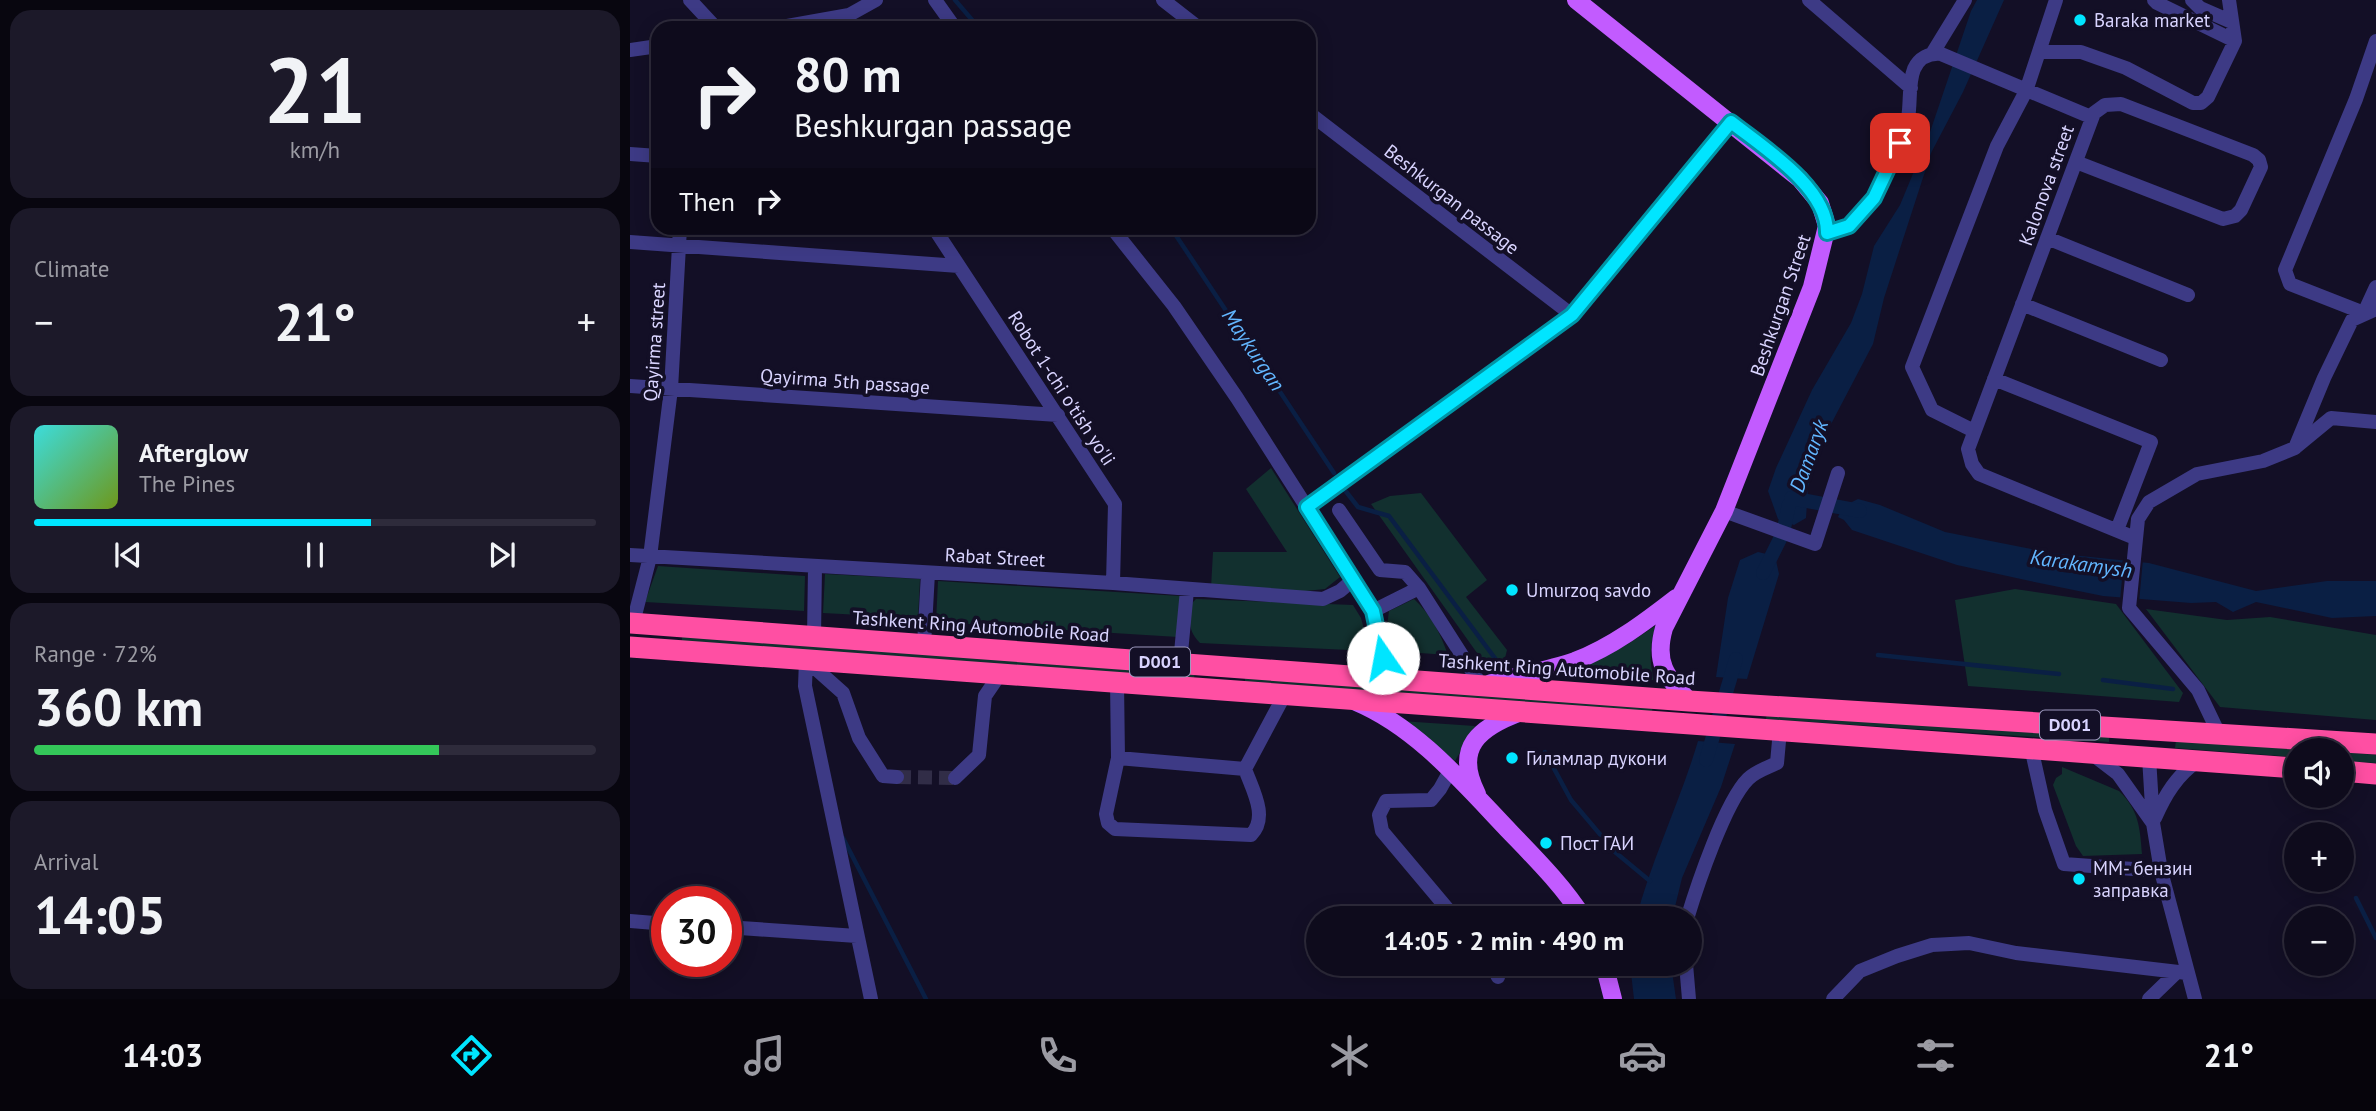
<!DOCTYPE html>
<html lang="en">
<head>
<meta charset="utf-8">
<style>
	:root { --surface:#0e0b1c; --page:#1c1929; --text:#f1f3f6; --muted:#9b9ba3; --line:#2e2b3b; --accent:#00e5ff }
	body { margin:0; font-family:"PT Sans",sans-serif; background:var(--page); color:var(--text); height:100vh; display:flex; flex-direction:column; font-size:26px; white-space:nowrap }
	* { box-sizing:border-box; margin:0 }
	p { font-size:23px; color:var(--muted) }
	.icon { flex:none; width:38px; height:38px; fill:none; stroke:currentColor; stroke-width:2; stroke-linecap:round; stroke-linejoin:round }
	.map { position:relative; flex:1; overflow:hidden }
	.sheet { display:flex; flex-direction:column; gap:10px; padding:10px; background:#08060f; width:630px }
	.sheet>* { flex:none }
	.top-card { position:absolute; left:21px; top:21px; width:665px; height:214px; border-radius:21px; box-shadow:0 4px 18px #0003,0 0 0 2px var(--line); background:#0e0b1c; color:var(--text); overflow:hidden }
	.tools { position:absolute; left:1654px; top:738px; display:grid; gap:14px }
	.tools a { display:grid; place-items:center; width:70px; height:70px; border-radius:50%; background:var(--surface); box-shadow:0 4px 18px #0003,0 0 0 2px var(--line); font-size:35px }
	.speed { position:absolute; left:21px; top:886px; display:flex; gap:14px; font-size:35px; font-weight:700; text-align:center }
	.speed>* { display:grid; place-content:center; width:91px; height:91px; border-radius:50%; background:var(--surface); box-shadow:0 4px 18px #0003,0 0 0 2px var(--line); line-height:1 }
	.speed .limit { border:10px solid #d22; background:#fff; color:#111 }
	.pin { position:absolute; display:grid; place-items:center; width:60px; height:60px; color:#fff; margin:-30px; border-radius:14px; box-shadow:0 4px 10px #0006 }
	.me { position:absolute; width:77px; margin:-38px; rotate:348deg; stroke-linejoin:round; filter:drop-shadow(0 0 5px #0008) }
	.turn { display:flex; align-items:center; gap:24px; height:147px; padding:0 28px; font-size:32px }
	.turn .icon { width:91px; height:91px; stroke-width:2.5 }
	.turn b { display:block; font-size:49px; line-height:60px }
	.then { display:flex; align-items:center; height:66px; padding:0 28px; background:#0003; gap:14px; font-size:26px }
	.big { font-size:52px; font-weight:600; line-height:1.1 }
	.sheet .widget { flex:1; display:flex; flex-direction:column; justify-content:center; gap:10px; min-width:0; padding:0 24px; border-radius:21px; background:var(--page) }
	.sheet .dial { align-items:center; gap:0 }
	.dial b { font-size:91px; line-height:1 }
	.song { display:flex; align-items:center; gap:21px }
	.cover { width:84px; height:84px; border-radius:10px; background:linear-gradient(135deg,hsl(180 70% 55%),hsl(80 70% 35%)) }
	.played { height:7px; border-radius:4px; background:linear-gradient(90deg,var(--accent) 60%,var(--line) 60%) }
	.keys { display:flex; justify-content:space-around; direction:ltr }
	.heat { display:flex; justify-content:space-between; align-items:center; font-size:38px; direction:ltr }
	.charge { height:10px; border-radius:5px; background:linear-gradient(90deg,#34c759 72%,var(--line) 0) }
	.trip { position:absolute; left:676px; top:906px; width:396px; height:70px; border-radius:35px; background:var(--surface); box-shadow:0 4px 18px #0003,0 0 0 2px var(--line); font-weight:600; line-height:70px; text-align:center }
	.tab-bar { display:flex; height:112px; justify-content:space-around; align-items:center; background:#06040b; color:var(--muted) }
	.tab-bar .icon { width:49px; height:49px }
	.tab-bar .on { color:var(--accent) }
	.tab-bar b { font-size:32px; color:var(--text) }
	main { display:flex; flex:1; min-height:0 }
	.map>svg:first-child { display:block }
</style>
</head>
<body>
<main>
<section class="sheet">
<div class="widget dial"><b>21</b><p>km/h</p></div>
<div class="widget"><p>Climate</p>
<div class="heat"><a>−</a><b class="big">21°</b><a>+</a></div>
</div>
<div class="widget">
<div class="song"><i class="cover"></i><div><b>Afterglow</b><p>The Pines</p></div></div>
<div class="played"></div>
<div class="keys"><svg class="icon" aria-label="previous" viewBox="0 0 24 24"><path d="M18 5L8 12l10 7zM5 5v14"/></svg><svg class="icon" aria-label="pause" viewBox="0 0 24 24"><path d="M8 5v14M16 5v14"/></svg><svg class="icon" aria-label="next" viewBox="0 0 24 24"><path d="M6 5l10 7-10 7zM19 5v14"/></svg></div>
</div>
<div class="widget"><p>Range · 72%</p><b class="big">360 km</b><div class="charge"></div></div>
<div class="widget"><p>Arrival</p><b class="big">14:05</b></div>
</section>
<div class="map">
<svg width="1746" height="999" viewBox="0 0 1746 999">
	<rect width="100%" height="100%" fill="#130f26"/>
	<path fill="#12302f" d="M641,468L710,577L695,589L666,592L581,588L583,552H657L616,489Z
		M791,493L857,580L836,597L877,650L874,662L857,667L741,504L760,496Z
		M28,566L175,576L174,611L15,602Z
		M195,574L290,579L288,618L193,613Z
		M308,581L550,596L548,637L306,622Z
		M1385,589L1486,604L1553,693L1549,702L1338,686L1325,600Z
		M566,599L723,605L731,618L740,651L570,643C557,630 560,621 561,604Z
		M784,599C801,615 810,632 818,655L762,651L757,626L759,611Z
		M1516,609L1597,620L1640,617L1746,635V720L1590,707Z
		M1025,626C1020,646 1019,661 1024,680L936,674L998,644Z
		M52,633L565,669L564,680L52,644Z
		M615,675L1023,703L1022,712L615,683Z
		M1137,711L1479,734V742L1136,719Z
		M771,721L845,726L825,761Z
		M1546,740L1688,751H1666V757L1545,748Z
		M1712,752L1746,755V763L1712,761Z
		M1432,767L1489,791C1509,810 1510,828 1512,854L1453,856L1446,846L1423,785L1426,778L1432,774Z"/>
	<path fill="#0a1f44" d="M1347,0H1374L1333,92L1301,153L1254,298L1243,344L1189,447L1178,488L1176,518L1164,525L1148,519L1138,491L1146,468L1182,390L1221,323L1232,294L1244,246L1270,205L1299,135L1341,11Z
		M1228,499L1250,505L1315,532L1422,553L1519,563L1626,591L1697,581H1746V616L1702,618L1626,602L1603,612L1586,602L1561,603L1473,596L1400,581L1327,565L1222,530L1214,520L1208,517L1215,502L1220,503Z
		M1128,552L1145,556L1149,574L1117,679L1086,677L1098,598L1110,560Z
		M1068,741L1105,744L1091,787L1052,878L1042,919H1006C1022,858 1050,802 1068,741Z
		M1000,964H1041L1046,999H1004Z"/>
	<path fill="#130f26" d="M1494,557L1513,559L1509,603L1490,601Z"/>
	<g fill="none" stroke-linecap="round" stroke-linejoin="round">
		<path stroke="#0a1f44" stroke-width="4.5" d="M325,0L349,28
			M541,228L704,473
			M714,489L728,507L759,516L867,661
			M1248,655L1429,674
			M1473,680L1543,689
			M915,752L941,800L985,852L1020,881
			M213,838L296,999
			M1726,898L1746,938"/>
		<path stroke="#0a1f44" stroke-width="14" d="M1161,498L1230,511
			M1133,573L1153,533L1159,504
			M1076,760L1106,659"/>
		<path stroke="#312d47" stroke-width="14" stroke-dasharray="14 7" stroke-linecap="butt" d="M267,777L325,778"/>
		<path stroke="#3d3a85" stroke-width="14" d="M60,0L86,28
			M305,0L325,28
			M533,0L569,28
			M1179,0L1281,88
			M1524,0L1527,3L1605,41
			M1562,0L1570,8L1602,22
			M146,28L219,15L246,0
			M1746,41L1726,99L1655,270L1660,284L1734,313L1746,287
			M0,50L28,46
			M1410,52H1451L1496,68L1563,103H1571L1578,97L1605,41L1599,0
			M1302,54L1335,0
			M679,113L942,315
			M0,154L28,156
			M1446,162L1593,219L1605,216L1611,210L1631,167L1629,160L1623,155L1491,104L1475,105L1464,113L1338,449L1342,464L1349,474L1505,538
			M304,228L485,504L483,583
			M482,228L544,306L607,398L743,611L753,658V678
			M1197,233C1204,231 1212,230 1218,226C1243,212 1272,145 1278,118C1281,102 1278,84 1284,69C1289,58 1299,53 1311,54L1461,117
			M1417,238L1558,295
			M0,242L329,266
			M1392,304L1531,360
			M1364,379L1521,442L1487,530
			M0,386L428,415
			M1344,431L1302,410L1282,367L1367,146L1396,91L1426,0
			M1667,446L1701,418L1746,422
			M677,507L942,315L1101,122
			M709,510L750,570L775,572L789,588L851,685
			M1094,511L1185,544L1208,473
			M0,555L483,583L693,599L710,591L723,580
			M743,611L789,588
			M3,623L20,557L41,389L50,228
			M184,637L185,567
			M294,645L298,573
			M176,660L175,686L241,999
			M176,660L213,693L229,738L253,776L267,777
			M550,663L557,590
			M487,682L488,758L615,769L655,694
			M1589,734L1568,690L1499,608L1508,519L1519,502L1567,474L1633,461L1665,448L1694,378L1722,320L1746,309
			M1401,747L1415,810L1434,864L1531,871
			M1462,754L1488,774L1522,822
			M1519,757L1523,823L1531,871L1565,999
			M488,758L476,814L478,823L485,829L621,835C639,817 622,789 615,769
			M820,771L810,789L801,800L756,801L749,815L752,831L826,919
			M325,778L349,755L355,696L370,674
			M1525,818C1535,795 1547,775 1568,761
			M1057,919C1067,886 1095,802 1118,779C1126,771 1137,768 1147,763L1150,730
			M0,921L37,924
			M96,927L227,936
			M862,964L868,977
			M1056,964L1059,999
			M1203,999L1230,971L1267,956L1302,945L1339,943L1386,953L1557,973
			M1519,999L1547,972"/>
		<path stroke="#c25bff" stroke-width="18" d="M946,0L1170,179L1190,203L1197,226L1182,287L1094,511L1034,628C1024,663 1036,676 1059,701
			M861,683C889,676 918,670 945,661C982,647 1015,622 1046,598
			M726,702C788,728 835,785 881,833C907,860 934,887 954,919
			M847,794C823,747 850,727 891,712
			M974,964L983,999"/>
		<path stroke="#ff4fa3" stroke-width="21" d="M0,623L1059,701L1746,744
			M0,647L1666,768
			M1712,771L1746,774"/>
	</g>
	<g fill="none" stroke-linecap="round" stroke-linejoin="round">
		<g stroke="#0095a6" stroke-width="18">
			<path id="route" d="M753,658L743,611L677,507L942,315L1101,122C1134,148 1198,188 1197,233L1219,226L1244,198L1270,143"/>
		</g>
		<use href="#route" stroke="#00e5ff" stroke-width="12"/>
	</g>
	<g fill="#00e5ff" stroke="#130f26" stroke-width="2.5">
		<circle cx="1450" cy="20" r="7"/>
		<circle cx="882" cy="590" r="7"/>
		<circle cx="882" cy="758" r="7"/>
		<circle cx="916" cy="843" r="7"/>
		<circle cx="1449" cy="879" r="7"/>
	</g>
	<g text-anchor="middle" stroke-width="7" stroke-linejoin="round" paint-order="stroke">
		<g fill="#130f26" stroke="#9e99be" stroke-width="2">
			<rect x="500" y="647.5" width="60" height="29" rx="5"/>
			<rect x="1410" y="710.5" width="60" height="29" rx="5"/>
		</g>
		<g font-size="18" font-weight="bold" fill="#d9d4ff">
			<text x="530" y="668">D001</text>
			<text x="1440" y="731">D001</text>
		</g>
		<g font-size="19" fill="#d9d4ff" stroke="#130f26" text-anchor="start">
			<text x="1464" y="27">Baraka market</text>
			<text x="896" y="597">Umurzoq savdo</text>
			<text x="896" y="765">Гиламлар дукони</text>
			<text x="930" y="850">Пост ГАИ</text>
			<text x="1463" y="875">ММ- бензин<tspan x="1463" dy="22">заправка</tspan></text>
		</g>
		<g font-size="19" fill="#d9d4ff" stroke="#130f26">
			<text transform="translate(1416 185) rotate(-70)" y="7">Kalonova street</text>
			<text transform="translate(822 199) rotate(38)" y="7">Beshkurgan passage</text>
			<text transform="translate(1150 305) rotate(-71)" y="7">Beshkurgan Street</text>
			<text transform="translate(24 342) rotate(-86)" y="7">Qayirma street</text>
			<text transform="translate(215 381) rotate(4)" y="7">Qayirma 5th passage</text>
			<text transform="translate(432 388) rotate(57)" y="7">Robot 1-chi o'tish yo'li</text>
			<text transform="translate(365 557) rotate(3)" y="7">Rabat Street</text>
			<text transform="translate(351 626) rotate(4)" y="7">Tashkent Ring Automobile Road</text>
			<text transform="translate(937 669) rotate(4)" y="7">Tashkent Ring Automobile Road</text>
		</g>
		<g font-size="21" font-style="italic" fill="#62b6ff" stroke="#130f26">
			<text transform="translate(623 350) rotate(56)" y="7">Maykurgan</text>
			<text transform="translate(1179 456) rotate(-70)" y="7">Damaryk</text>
			<text transform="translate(1451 564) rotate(8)" y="7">Karakamysh</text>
		</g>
	</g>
</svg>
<div class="tools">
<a><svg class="icon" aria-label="sound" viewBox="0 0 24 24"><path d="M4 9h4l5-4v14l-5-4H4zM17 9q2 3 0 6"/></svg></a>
<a>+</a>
<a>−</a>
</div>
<div class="speed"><div class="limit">30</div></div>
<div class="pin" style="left:1270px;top:143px;background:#d93025"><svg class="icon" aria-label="arrive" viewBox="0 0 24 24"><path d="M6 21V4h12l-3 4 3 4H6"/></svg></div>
<svg class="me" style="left:753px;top:658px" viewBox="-20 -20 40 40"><circle r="19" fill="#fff"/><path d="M0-13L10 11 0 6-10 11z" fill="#00e5ff"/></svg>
<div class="trip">14:05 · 2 min · 490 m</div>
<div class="top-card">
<div class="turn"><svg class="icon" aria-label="right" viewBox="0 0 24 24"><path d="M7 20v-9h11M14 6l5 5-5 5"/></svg><div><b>80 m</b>Beshkurgan passage</div></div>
<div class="then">Then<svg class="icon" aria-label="right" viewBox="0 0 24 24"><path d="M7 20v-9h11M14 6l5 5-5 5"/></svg></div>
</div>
</div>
</main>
<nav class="tab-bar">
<b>14:03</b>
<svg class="icon on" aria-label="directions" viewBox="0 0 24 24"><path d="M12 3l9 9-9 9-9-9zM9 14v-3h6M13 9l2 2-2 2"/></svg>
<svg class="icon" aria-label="music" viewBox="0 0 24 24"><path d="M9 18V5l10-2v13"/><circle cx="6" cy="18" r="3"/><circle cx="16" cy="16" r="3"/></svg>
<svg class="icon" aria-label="phone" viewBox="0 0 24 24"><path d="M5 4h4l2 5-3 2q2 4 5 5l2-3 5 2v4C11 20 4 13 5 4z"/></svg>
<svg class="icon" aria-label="climate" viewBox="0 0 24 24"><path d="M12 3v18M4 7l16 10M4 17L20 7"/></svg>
<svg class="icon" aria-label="car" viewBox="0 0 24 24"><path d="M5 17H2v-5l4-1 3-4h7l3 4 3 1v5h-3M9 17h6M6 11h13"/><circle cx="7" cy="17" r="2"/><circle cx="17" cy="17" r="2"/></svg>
<svg class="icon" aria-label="filters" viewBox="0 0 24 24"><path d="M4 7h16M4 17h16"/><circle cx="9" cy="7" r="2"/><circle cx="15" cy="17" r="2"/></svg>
<b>21°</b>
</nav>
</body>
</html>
